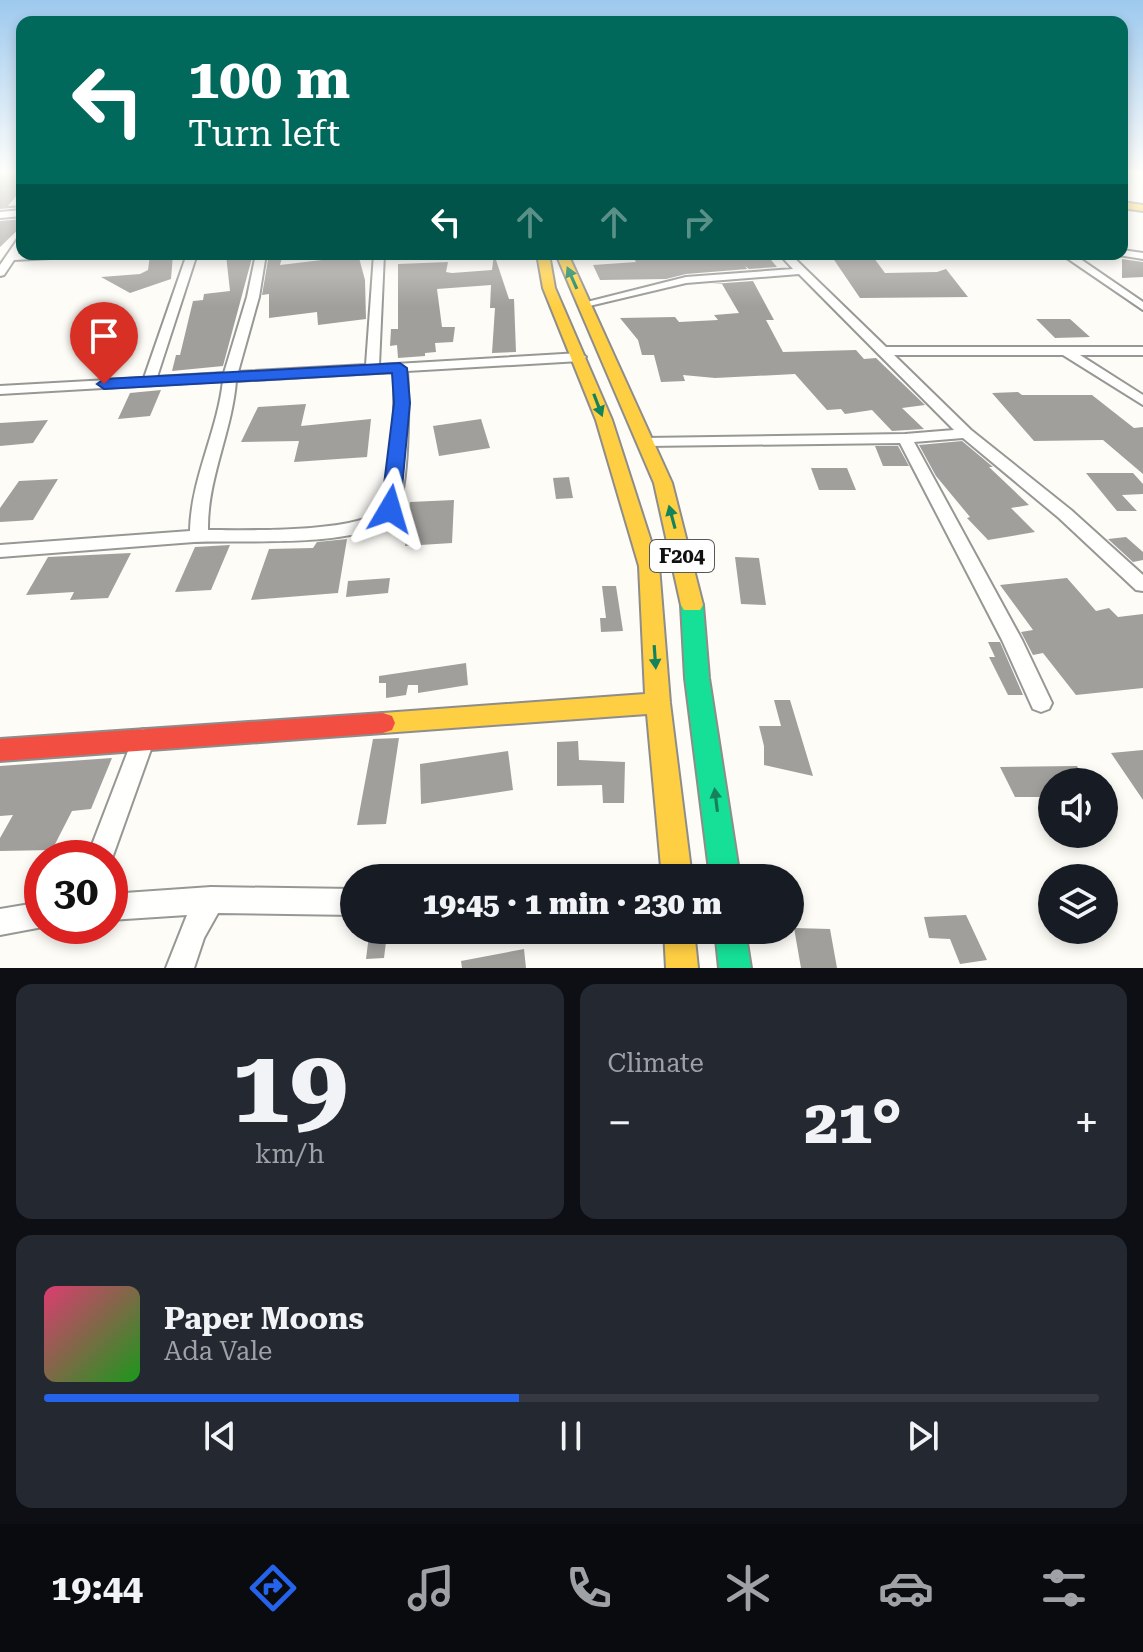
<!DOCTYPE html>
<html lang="en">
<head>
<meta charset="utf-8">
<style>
	:root { --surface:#171b24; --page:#242831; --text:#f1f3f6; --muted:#9ea1a6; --line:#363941; --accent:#2563eb }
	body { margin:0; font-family:"Roboto Serif",serif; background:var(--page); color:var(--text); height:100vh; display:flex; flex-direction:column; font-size:30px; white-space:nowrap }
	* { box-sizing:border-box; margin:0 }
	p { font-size:26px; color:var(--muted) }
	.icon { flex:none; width:44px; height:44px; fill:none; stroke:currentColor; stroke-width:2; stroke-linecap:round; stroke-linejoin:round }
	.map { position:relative; height:968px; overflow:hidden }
	.drawer { display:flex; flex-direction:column; gap:16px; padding:16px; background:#0d0f14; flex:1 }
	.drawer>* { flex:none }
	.hud { position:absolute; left:16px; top:16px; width:1112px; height:244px; border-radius:16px; box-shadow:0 4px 12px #0003; background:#00695c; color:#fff; overflow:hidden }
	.tools { position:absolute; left:1038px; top:768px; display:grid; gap:16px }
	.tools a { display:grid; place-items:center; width:80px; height:80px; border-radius:50%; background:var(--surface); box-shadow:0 4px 12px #0003; font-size:40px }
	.speed { position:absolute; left:24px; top:840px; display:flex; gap:16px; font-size:40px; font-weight:700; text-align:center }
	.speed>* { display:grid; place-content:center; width:104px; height:104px; border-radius:50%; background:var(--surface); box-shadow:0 4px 12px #0003; line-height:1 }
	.speed .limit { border:12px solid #d22; background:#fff; color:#111 }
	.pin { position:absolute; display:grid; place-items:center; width:68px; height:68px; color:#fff; margin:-82px -34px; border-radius:50% 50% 50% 0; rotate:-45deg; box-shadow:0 0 8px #0007 }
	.pin .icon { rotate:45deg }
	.me { position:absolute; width:88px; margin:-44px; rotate:7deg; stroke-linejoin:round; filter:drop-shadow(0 0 6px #0008) }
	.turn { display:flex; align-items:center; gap:28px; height:168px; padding:0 40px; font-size:36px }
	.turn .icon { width:104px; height:104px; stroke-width:2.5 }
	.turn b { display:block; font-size:56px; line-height:68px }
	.lanes { display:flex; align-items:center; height:76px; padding:0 40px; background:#0003; justify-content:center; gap:40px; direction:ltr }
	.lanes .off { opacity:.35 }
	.big { font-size:60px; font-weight:800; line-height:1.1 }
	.drawer .card { flex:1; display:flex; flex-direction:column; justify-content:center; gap:12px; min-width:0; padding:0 28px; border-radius:16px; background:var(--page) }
	.drawer .dial { align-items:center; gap:0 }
	.dial b { font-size:104px; line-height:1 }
	.song { display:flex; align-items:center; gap:24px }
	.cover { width:96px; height:96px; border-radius:12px; background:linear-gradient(135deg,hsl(340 70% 55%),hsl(120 70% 35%)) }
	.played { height:8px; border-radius:4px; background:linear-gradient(90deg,var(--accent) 45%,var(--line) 45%) }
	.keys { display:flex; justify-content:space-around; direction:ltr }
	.heat { display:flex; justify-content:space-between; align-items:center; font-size:44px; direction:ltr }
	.drawer .tiles { flex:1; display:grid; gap:16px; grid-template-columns:1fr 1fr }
	.card:last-child { grid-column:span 2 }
	.trip { position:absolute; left:340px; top:864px; width:464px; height:80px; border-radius:40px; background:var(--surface); box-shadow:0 4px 12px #0003; font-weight:800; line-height:80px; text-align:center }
	.tab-bar { display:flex; height:128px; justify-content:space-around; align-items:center; background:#090b0e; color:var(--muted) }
	.tab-bar .icon { width:56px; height:56px }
	.tab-bar .active { color:var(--accent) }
	.tab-bar b { font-size:36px; color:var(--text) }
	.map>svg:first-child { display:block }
</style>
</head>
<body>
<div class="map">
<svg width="1143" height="968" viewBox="0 0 1143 968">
	<rect width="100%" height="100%" fill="#fdfcf7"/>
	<path fill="#a19f9c" d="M0,171H22V189L8,206L22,205V207L0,209Z
		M22,219V226L0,247V221Z
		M173,254L171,279L130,293L101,277L140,274L148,270L150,255Z
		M253,254L223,366L172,371L176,355H180L193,301L203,300L204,294L230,291L226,255Z
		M269,254H283L280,265L322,260L321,255L358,254L365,280L366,319L318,325L317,312L269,318V294L262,295Z
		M494,254L509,299H514L516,352L492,353L495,308H490L491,285L437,289L442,327H455L453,342L435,343L436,352L425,353V356L398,358L397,345L390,346L391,329H398V264L448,262L446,272L452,273L492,270Z
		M631,254H722L725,257L767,255L777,267L749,269L745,266L747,269L686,274L666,279L600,280L593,265L636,262Z
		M830,254H871L885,273L937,272L946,269L968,297L860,298Z
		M1122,259L1143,262V277L1122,278Z
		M753,281L774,320H766L783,352L856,350L864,359L876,358L925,405L902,408L924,429L892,431L872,410L845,414L841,409L827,410L795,374L715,378L683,375L685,381L661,382L654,355H642L638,340L620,318L675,317L679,322L718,320L714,315L739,313L722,284H712Z
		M1036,319H1070L1090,337L1055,338Z
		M161,390L150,416L118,419L130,393Z
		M1018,392L1022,395H1092L1134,428L1143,427V474L1103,440L1034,441L992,393Z
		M306,404L301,426L371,419L367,457L294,462L299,441L241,442L258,407Z
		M481,419L490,448L439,456L433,426Z
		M48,420L33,443L0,446V423Z
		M962,441L993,467H989L1029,505L1011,508L1035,532L988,540L967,518L970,517L936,476L919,445Z
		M875,446H898L909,466H883Z
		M811,468H847L856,490H819Z
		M1086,473H1133L1143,484V494L1122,495L1137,511H1117Z
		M569,477L573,498L556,499L553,478Z
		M58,479L33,520L0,522V508L19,481Z
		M454,500L452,543L405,546L410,502Z
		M1126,537L1143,552V560L1133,562L1108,539Z
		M347,539L338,593L251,600L269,549L313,548L317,542Z
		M230,545L211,590L175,592L195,547Z
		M131,553L108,598L70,600L74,592L26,595L48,557Z
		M735,557L759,558L766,605L741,604Z
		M390,578L388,593L346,597L348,581Z
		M1067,578L1096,611L1109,608L1118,617L1143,614V688L1076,695L1043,653L1033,655L1021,632L1033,630L1000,585Z
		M602,586H616L623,631L601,632L600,618H606Z
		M988,642H1000L1023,695H1008L989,657H995Z
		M466,663L468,685L418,693V685H408L406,695L386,698V683H379V676Z
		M774,700H790L813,776L764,765V746L759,726H781Z
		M399,738L386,824L357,825L373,739Z
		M578,741L579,760L625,762L624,803H603L602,785L557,786V742Z
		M1143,750V800L1111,753Z
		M508,751L513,790L421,804L420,764Z
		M112,758L91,809L72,811L52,850L0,851V838L13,815L0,816V766Z
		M1077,766L1086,782H1052V797H1015L1000,767Z
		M966,915L987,960L960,964L950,939L929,938L924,917Z
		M794,928L830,929L837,968H801Z
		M387,934L384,958L366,959L369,935Z
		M524,949L526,968H462L461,961Z"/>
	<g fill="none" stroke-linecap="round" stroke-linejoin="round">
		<g stroke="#979795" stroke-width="4">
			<path id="street" d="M22,210V216L0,218V212Z
				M22,238V248L18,254H74L69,257L14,260L4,275L0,276V265L18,239Z
				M1122,250L1143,253V259L1118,255L1122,254Z
				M187,254H197L157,377L224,373L247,297L256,254H266L259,297L238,372L366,365L374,254H384L379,365L580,353L586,357L580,361L407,371C409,397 410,496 394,515C365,550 240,539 194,542C129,547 65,552 0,557V545L190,531C191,479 217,433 223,381L0,394V386L144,378ZM394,372C395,397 393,487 382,507C368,534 238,530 208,530C207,479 232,432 236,381Z
				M779,254H790L886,347H1143V355H1080L1143,395V405L1063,355H894L971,430L1071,510L1143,575V591L1136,590L1059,518L963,438L914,442L1022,640L1052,703L1049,709L1041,712L1033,709L1002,640L900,443L646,446L639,442L646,438L905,434L954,430L799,274L686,283L585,307L579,304L686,277L793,269Z
				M1061,254H1073L1143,302V310Z
				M144,729L152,731L155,738L110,864V858H87L133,738L136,731Z
				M211,887L354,889V915L218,913L204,938L194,968H166L187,915L110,920V894Z
				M42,902V926H48L0,935V909Z"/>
		</g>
		<g stroke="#8e8d8b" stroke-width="4">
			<path id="fast" d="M692,597L700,600L703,605L709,678L740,878H710L685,678L681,605L684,600Z
				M715,930H745L751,968H719Z"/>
		</g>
		<g stroke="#8e8d8b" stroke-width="4">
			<path id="slow" d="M1122,202L1143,205V211L1122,208Z
				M537,254H549L555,288L612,420L659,566L670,703L692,878H662L647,714L383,733L374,730L371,723L374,716L383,713L645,694L639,566L596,420L543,288Z
				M556,254H568L672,483L703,605L700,610H684L681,605L654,483Z
				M664,930H694L698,968H666Z"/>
		</g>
		<g stroke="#8e8d8b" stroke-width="4">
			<path id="jam" d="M383,713L392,716L395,723L392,730L383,733L0,761V739Z"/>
		</g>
		<use href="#street" fill="#fffffe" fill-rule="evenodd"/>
		<use href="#fast" fill="#16e098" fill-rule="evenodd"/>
		<use href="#slow" fill="#ffcf43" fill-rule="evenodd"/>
		<use href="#jam" fill="#f24e42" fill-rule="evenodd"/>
	</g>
	<defs><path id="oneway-solid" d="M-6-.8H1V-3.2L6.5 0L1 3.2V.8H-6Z" transform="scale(2)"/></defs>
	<g fill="#14835b">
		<use href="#oneway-solid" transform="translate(572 278) rotate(-114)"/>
		<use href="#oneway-solid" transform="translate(598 405) rotate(69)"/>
		<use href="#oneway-solid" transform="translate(672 517) rotate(-105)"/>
		<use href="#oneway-solid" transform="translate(655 657) rotate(86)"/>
		<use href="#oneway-solid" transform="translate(716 800) rotate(-97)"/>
	</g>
	<linearGradient id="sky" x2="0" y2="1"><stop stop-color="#9dc9ee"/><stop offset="0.56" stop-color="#fefefb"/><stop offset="1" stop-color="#fefefb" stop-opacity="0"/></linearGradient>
	<rect width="1143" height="307" fill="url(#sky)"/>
	<path fill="#2563eb" stroke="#184099" stroke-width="2" d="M400,363L407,368L410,403L400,509L390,515L381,509L394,403L392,373L104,389L97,384L104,379Z"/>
	<g text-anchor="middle" stroke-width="8" stroke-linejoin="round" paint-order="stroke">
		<rect fill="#fff" stroke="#585858" stroke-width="2" x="650" y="540" width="64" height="32" rx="6"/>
		<g font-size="20" font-weight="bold" fill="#111">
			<text x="682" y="563">F204</text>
		</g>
	</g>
</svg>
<div class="tools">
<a><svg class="icon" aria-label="sound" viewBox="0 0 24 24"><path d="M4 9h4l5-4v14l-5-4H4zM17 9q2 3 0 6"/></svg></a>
<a><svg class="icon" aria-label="layers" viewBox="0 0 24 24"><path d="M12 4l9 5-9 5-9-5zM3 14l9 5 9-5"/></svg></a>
</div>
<div class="speed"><div class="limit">30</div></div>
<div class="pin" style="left:104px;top:384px;background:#d93025"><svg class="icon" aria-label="arrive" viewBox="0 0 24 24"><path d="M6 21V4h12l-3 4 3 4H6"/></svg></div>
<svg class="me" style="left:390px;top:509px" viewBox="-20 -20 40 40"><path d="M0-17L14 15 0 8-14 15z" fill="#2563eb" stroke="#fff" stroke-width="4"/></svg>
<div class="trip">19:45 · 1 min · 230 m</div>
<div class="hud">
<div class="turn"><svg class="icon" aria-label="left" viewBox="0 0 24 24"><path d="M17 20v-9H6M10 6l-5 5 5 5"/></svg><div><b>100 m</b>Turn left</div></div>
<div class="lanes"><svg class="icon" aria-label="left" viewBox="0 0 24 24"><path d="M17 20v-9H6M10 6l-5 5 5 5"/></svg><svg class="icon off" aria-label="ahead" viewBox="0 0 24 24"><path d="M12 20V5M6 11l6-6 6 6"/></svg><svg class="icon off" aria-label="ahead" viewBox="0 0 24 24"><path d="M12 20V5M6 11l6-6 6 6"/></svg><svg class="icon off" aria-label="right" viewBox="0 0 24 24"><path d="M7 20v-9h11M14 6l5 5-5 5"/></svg></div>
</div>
</div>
<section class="drawer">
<div class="tiles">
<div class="card dial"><b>19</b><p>km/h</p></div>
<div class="card"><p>Climate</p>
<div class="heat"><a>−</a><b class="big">21°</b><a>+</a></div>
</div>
<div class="card">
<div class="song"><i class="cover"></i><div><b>Paper Moons</b><p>Ada Vale</p></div></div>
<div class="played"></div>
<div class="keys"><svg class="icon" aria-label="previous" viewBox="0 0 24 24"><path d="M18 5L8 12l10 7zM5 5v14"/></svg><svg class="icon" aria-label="pause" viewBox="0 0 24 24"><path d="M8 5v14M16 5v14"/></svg><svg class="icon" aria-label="next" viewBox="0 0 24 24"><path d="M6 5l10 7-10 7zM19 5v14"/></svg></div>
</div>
</div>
</section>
<nav class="tab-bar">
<b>19:44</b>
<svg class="icon active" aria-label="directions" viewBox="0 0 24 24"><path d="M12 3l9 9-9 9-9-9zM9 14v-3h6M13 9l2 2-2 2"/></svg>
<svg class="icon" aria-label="music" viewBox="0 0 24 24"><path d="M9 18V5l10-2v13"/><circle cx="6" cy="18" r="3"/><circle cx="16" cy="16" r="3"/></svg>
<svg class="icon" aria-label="phone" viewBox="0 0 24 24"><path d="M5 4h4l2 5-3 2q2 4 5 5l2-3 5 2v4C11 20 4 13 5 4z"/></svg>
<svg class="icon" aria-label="climate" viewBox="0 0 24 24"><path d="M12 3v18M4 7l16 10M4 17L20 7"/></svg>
<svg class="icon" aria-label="car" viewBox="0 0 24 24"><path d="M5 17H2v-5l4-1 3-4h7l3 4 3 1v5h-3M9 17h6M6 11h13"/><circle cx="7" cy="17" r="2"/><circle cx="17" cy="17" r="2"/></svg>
<svg class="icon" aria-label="filters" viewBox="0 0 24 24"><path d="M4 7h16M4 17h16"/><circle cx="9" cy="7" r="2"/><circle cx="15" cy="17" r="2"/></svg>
</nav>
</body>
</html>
